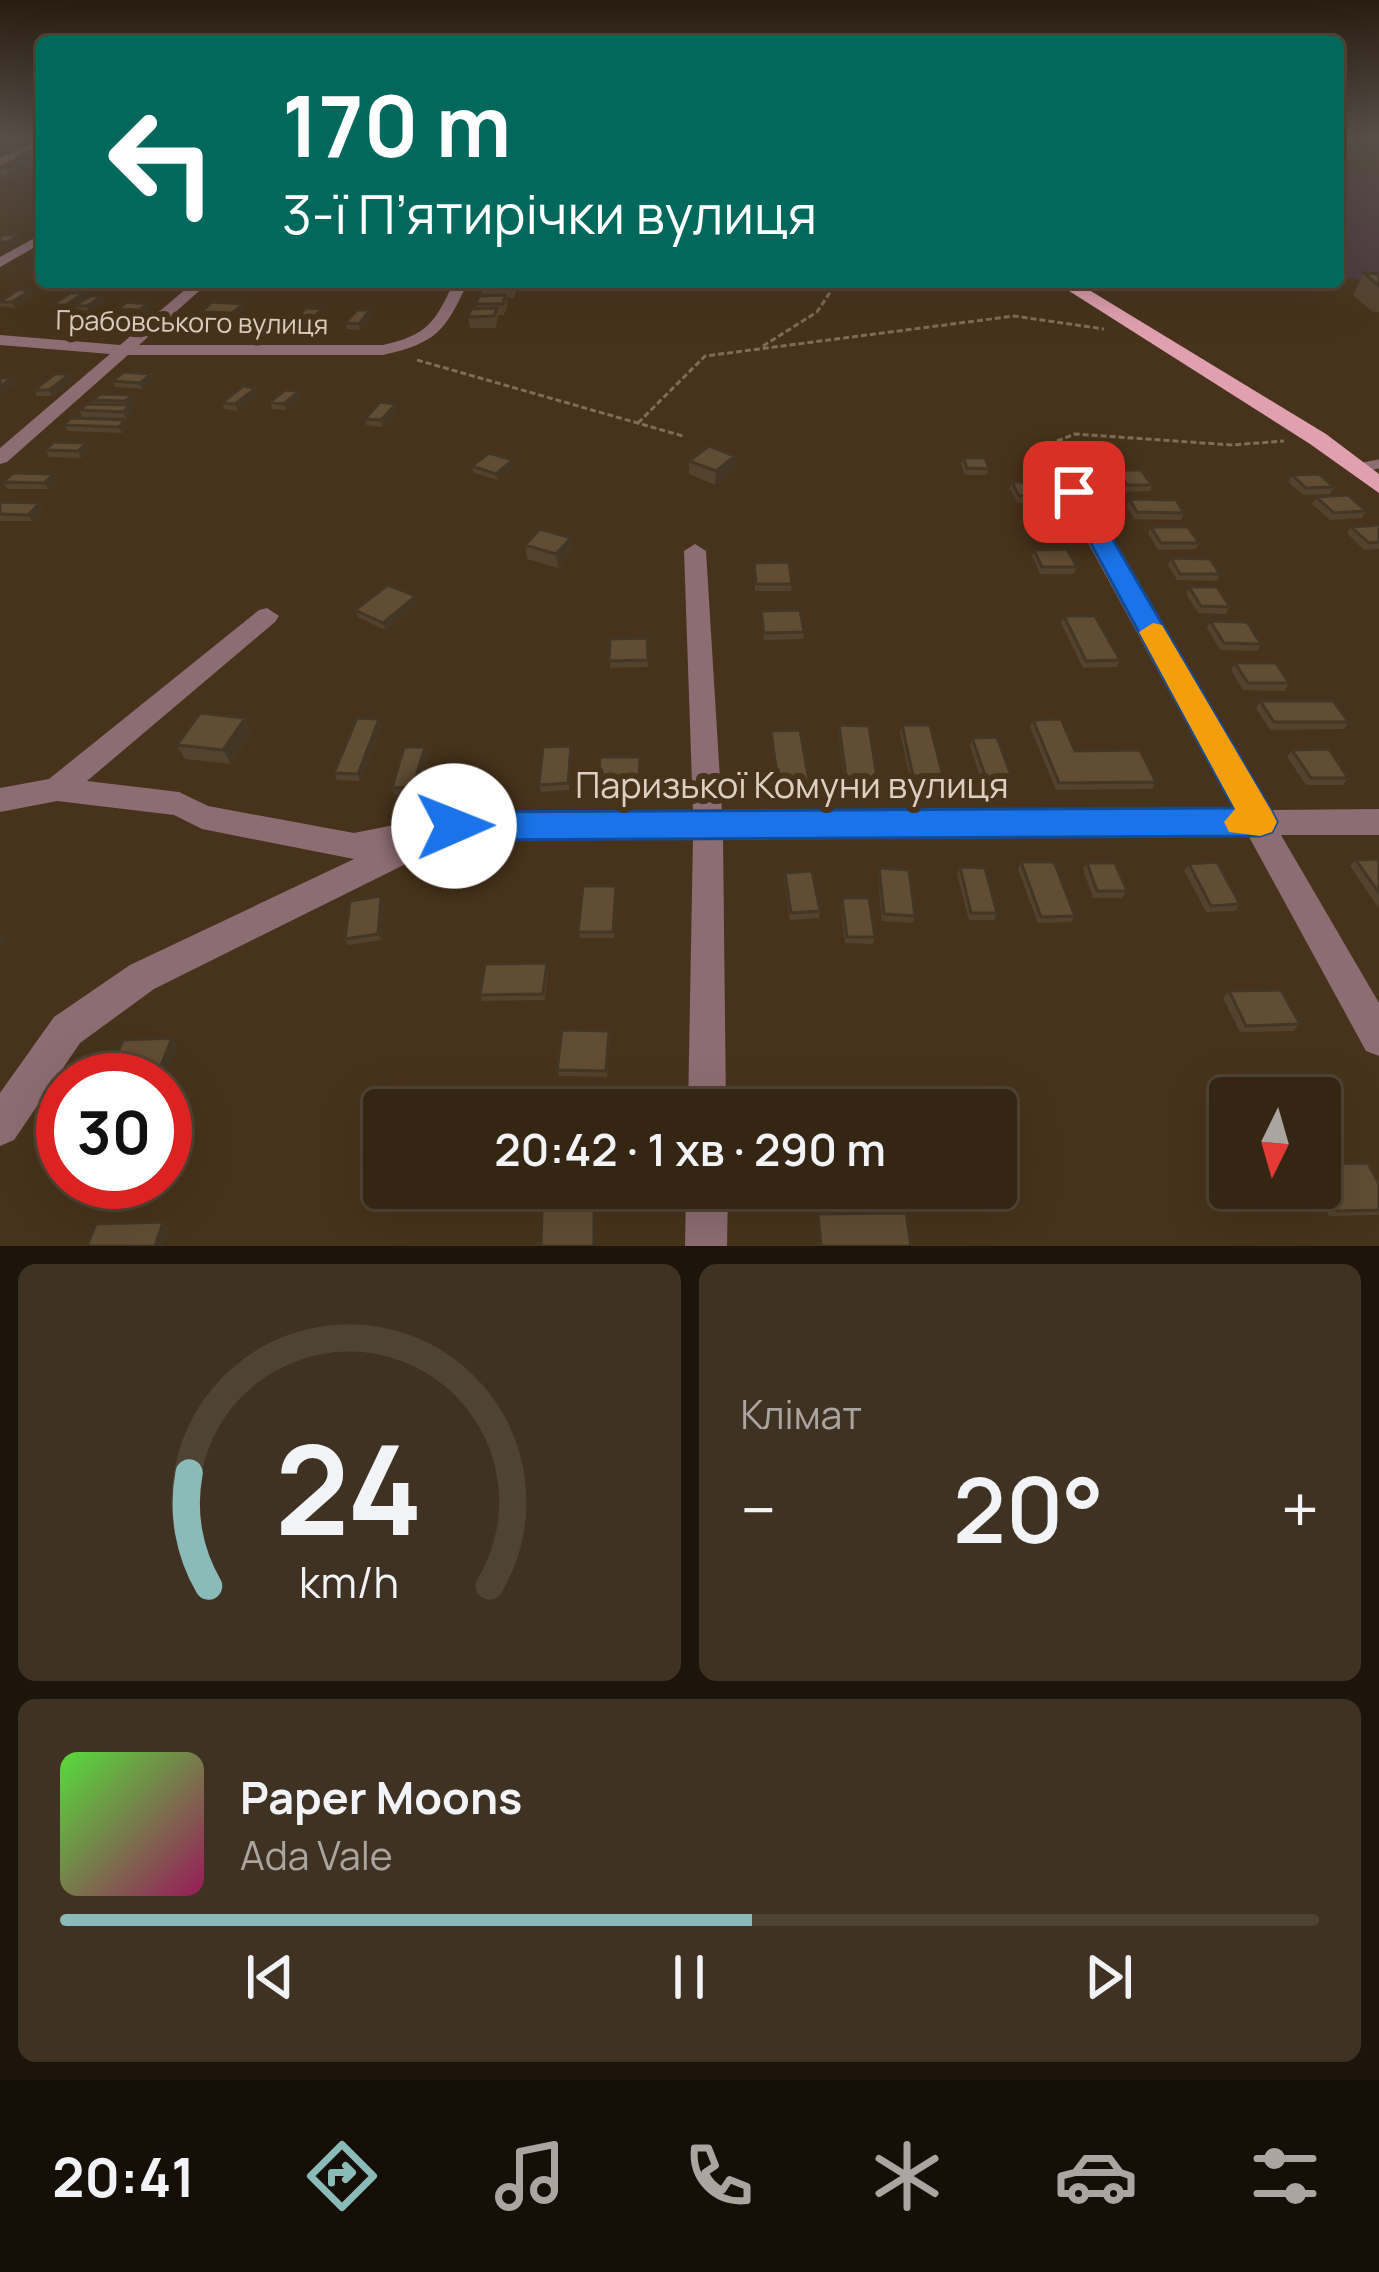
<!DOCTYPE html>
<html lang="uk">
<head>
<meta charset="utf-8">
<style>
	:root { --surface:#352614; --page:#403222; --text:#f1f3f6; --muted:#aaa5a0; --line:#4f4334; --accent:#8bbbb9 }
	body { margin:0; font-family:Manrope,sans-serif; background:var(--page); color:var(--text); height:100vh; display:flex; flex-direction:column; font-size:45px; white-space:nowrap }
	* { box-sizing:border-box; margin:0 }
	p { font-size:39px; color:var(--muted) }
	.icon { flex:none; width:66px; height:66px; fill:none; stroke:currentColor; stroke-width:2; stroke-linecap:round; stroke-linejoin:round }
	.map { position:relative; height:1246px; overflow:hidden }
	.panel { display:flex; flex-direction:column; gap:18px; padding:18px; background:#1d150b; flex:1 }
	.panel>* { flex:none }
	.banner { position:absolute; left:36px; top:36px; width:1308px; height:252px; border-radius:12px; box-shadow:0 12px 48px #0002,0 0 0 3px var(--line); background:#00695c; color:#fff; overflow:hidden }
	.needle { width:78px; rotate:185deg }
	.controls { position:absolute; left:1209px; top:1077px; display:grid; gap:24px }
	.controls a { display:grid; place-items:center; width:132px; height:132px; border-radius:12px; background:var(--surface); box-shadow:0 12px 48px #0002,0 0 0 3px var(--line); font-size:60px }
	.speed { position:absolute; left:36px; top:1053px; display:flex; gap:24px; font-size:60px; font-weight:700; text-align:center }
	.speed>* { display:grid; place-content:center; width:156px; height:156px; border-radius:50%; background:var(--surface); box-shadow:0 12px 48px #0002,0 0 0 3px var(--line); line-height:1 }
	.speed .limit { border:18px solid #d22; background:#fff; color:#111 }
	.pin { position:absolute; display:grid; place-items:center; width:102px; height:102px; color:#fff; margin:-51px; border-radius:24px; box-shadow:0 6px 18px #0006 }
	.me { position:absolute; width:132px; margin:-66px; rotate:89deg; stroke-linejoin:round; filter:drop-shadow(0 0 9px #0008) }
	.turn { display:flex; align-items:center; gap:42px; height:252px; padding:0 48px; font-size:54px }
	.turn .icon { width:156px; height:156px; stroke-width:2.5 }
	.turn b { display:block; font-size:84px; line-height:102px }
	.big { font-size:90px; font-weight:600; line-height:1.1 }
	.panel .widget { flex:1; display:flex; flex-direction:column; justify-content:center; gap:18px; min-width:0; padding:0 42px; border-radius:18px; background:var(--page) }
	.panel .dial { align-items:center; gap:0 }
	.dial svg { height:312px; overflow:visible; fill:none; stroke:var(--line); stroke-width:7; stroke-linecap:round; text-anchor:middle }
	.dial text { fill:var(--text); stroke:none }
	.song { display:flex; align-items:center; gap:36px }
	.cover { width:144px; height:144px; border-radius:18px; background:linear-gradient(135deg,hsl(110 70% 55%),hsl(330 70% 35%)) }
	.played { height:12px; border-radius:6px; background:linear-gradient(90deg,var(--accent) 55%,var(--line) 55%) }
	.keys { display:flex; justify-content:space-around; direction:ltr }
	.heat { display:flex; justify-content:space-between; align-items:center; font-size:66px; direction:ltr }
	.panel .tiles { flex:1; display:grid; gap:18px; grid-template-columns:1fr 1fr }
	.widget:last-child { grid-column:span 2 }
	.trip { position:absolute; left:363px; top:1089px; width:654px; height:120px; border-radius:12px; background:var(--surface); box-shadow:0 12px 48px #0002,0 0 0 3px var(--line); font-weight:600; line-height:120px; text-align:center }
	.tabs { display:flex; height:192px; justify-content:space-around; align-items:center; background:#150f08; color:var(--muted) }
	.tabs .icon { width:84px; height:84px }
	.tabs .active { color:var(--accent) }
	.tabs b { font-size:54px; color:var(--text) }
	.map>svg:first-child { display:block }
</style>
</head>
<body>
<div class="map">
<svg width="1379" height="1246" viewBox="0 0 1379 1246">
	<rect width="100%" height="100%" fill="#47331b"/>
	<path fill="#4d383e" d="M1338,170L1379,176V284L1338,276Z"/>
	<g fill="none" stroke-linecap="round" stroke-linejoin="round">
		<path stroke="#7e6d58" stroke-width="3" stroke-dasharray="6 3" stroke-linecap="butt" d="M763,346L817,312L837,282
			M417,360L683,436
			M638,423L705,356L1014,316L1104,329
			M1057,441L1075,434L1232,445L1284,441"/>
		<path stroke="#8c6d73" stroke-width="9" d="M1358,468L1379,464"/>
		<path fill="#8c6d73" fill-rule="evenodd" d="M42,140V147L0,165V158Z
			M42,234V243L0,267V257Z
			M194,282H209L139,345H383C428,335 435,322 454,282H468C445,331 437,343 383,355H128L7,462L0,464V448L110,354L0,345V335L120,345Z
			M1049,449L1058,455L1266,810L1379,809V835H1281L1379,1003V1056L1366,1051L1248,835L723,837L726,1110H688L693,838L454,839L436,842L432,851L154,989L80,1043L14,1140L0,1146V1093L54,1017L130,965L354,859L202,829L174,815L57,801L0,812V788L49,779L259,610L267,608L279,616L275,622L87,781L179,792L208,806L354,833L454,813L693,812L684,551L695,544L706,551L722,812L1234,810L1040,455Z
			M686,1188H728L727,1246H685Z"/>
		<path fill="#e0a0af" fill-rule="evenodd" d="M1055,282H1076L1326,434L1379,474V493L1310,444Z"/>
	</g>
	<path fill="#53422d" d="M42,152V166L40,167H20L16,158Z
		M1364,273L1379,274V312H1373L1353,295Z
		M481,282L518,286L514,298L506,297L507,306L504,315H498L496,328H470L468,317L476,309V304L495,295L482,294Z
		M84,293L86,298L105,302L90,312L77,311L74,307L69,311L55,310L52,305Z
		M34,296L15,308L0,306V301Z
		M148,304L151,309L141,316L119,315L117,309Z
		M245,309L234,319L203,317L201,312Z
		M324,315L313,325H297L295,319Z
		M372,316L360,330L347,329L345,323Z
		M73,380L52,396H37L34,390Z
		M154,380L142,389L115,387L112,381Z
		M256,388L258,394L238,411L224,409L222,403Z
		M299,391L301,398L286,410L272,409L270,402Z
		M92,400L136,401L130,406L133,412L126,418L82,417L79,410L94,404Z
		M398,410L383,427L366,425L365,419Z
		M64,425L128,427L122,433L68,431Z
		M87,443L90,450L81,458L49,457L45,450Z
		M735,456V469L715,485L689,474V461Z
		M963,458L989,469L987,475H965L961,464Z
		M513,460L514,467L498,480L474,473L472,466Z
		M1116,470L1152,485L1150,491L1124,492L1114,477Z
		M1292,475L1334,487L1330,494L1303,495L1288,482Z
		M57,480L48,489H7L3,482Z
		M1012,482L1046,496L1043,502L1017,503L1010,488Z
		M1316,497L1366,511L1362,518L1330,520L1312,504Z
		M1129,499L1184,513L1181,520L1134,519L1127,506Z
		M0,502L44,509L32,521H0Z
		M1024,512L1061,525L1058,532H1028L1022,518Z
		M1379,525V549L1364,550L1347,533L1351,527Z
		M1151,527L1199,543L1196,549L1158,550L1148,533Z
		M571,538L573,552L558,568L527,559L525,545Z
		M1034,550L1077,567L1074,574H1040L1032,556Z
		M1171,558L1220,574L1217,581L1177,580L1168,565Z
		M754,563L792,584L791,591H755Z
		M1189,587L1230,607L1226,614L1198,613L1186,594Z
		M416,596L417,603L385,630L358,617L355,610Z
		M761,611L804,632L803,639L764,640Z
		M1064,616L1120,660L1117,667L1083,668L1061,623Z
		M1210,621L1261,644L1257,651L1220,650L1207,628Z
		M647,638L648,667L610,668V639Z
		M1235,663L1289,683L1285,691L1243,690L1231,670Z
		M1260,701L1349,722L1344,729L1270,730L1256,708Z
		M245,718L252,732L231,764L185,759L177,745Z
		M379,719L382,726L360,781L337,780L334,773Z
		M1033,720L1075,751L1156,782L1152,789L1056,790L1030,727Z
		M839,725L877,778L876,785L845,784L838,732Z
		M902,725L943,776L941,783H911L900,732Z
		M771,731L809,781L808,788L778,789Z
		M972,738L1012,778L1009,785L983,786L970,745Z
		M571,746L569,790L541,792L539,785Z
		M1292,750L1348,778L1343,785H1306L1287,757Z
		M427,754L416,794L395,795L392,788Z
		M640,757V792H599L598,785Z
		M1379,859V909L1350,866L1356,860Z
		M1021,862L1075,916L1071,922L1038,923L1018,869Z
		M1087,863L1127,891L1122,898H1093L1083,869Z
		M1189,864L1240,904L1235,911L1206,912L1184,870Z
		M960,867L997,913L994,920H969L957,874Z
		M879,868L915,916L913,923L882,921L878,875Z
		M785,873L820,911L819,918L790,920L784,879Z
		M616,886L614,938H580L578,932Z
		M381,896L384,903L381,940L348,945L345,939Z
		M842,898L875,937L873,944L845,943L841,905Z
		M548,969L545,1000L482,1001L480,995Z
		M1229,991L1300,1024L1293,1031L1240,1032L1223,998Z
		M610,1037L607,1077L559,1076L557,1070Z
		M1321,1073L1342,1111L1334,1117H1320V1098H1279L1271,1081L1277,1075Z
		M1320,1164L1379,1184V1215L1329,1216L1316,1188H1320Z"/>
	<path fill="#443624" d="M20,169L22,173L6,181L4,177Z
		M20,235L23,240L10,247L7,242Z
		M31,290L34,296L15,308L12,302Z
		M84,293L87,299L69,311L66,305Z
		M103,296L105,302L90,312L87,306Z
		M148,304L151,309L141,316L139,310Z
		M244,304L245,309L234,319L232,313Z
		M322,309L324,315L313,325L311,320Z
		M370,310L372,316L360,330L359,324Z
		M70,374L73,380L52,396L49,390Z
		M151,374L154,380L142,389L140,383Z
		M12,378L16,384L3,393L0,388Z
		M256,388L258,394L238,411L235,404Z
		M299,391L301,398L286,410L284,404Z
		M133,395L136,401L130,406L133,412L126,418L123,412L128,407L125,401Z
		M396,404L398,410L383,427L381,420Z
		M125,420L128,427L122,433L119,427Z
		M87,443L90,450L81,458L78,451Z
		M735,456V469L715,485L716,471Z
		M513,460L514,467L498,480L496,474Z
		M54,474L57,480L48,489L44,483Z
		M40,503L44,509L32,521L28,515Z
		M571,538L573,552L558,568L556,554Z
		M416,596L417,603L385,630L383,623Z
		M245,718L252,732L231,764L223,750Z
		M379,719L382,726L360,781L358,774Z
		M425,747L427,754L416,794L413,787Z
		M381,896L384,903L381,940L378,934Z
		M1,933L8,940L0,948V935Z
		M172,1038L178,1044L164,1080H158L156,1078Z
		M163,1222L170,1227L163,1246H155Z"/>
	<path fill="#614d34" stroke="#443624" stroke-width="3" d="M29,151L42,152V155L36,158H16Z
		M0,169H20L4,177H0Z
		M3,235H20L7,242H0V237Z
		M1364,273L1379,274V286Z
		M481,282H515L513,287Z
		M17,290H31L12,302H0Z
		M70,293H84L66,305H52Z
		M505,295L503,304H476L479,296Z
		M90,296H103L87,306H74Z
		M127,302L148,304L139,310L117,309Z
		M212,302L244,304L232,313L201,312Z
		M306,308L322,309L311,320L295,319Z
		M497,308L494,316L468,317L471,309Z
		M357,310H370L359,324L345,323Z
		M124,372L151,374L140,383L112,381Z
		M55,374H70L49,390H34Z
		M0,378H12L0,387Z
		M243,386L256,388L235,404L222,403Z
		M285,390L299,391L284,404L270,402Z
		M100,394L133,395L125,401L92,400Z
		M380,402L396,404L381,420L365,419Z
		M87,404L130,405L123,412L79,410Z
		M71,418L125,420L119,427L64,425Z
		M54,442L87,443L78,451L45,450Z
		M709,446L735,456L716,471L689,461Z
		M489,453L513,460L496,474L472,466Z
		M963,458H985L989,469L967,468Z
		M1116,470H1141L1152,485H1127Z
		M13,473L54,474L44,483L3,482Z
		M1319,474L1334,487L1306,488L1292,475Z
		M1012,482H1038L1046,496H1019Z
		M1348,495L1366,511L1334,513L1316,497Z
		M1129,499L1176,500L1184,513L1137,512Z
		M0,502L40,503L28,515L0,514Z
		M1024,512H1054L1061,525H1030Z
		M1379,525V542L1369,543L1351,527Z
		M1151,527H1188L1199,543H1161Z
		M540,529L571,538L556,554L525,545Z
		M1067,549L1077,567H1042L1034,550Z
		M1171,558L1210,559L1220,574H1180Z
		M789,562L792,584H756L754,563Z
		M388,585L416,596L383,623L355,610Z
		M1189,587H1217L1230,607L1201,606Z
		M800,610L804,632L764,633L761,611Z
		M1064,616H1095L1120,660L1086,661Z
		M1210,621L1247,622L1261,644L1224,643Z
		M647,638L648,660L609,661L610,639Z
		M1235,663H1276L1289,683H1248Z
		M1260,701H1333L1349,722H1274Z
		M200,713L245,718L223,750L177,745Z
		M357,718L379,719L358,774L334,773Z
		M1061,719L1075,751L1140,750L1156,782L1059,783L1033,720Z
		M839,725L869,726L877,778L846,777Z
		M902,725H930L943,776H913Z
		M800,730L809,781L778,782L771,731Z
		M997,737L1012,778H986L972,738Z
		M571,746L568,783L539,785L543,747Z
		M404,747H425L413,787L392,788Z
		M1329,749L1348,778H1311L1292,750Z
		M600,757H640L639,785H598Z
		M1379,859V893L1356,860Z
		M1021,862H1054L1075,916L1041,917Z
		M1217,862L1240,904L1211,906L1189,864Z
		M1087,863H1115L1127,891H1097Z
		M960,867L985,868L997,913H971Z
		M879,868L909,870L915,916L884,914Z
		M812,871L820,911L791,913L785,873Z
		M583,886H616L613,932H578Z
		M381,896L378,934L345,939L350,901Z
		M842,898H869L875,937H847Z
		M547,963L543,994L480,995L485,964Z
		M1281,990L1300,1024L1246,1026L1229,991Z
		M562,1030L609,1031L606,1071L557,1070Z
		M172,1038L156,1078L106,1080L123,1040Z
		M1321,1073L1342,1111L1320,1112V1098H1289L1277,1075Z
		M861,1089L866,1110H803L801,1094Z
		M1368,1163L1379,1184V1210L1337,1211L1320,1175V1164Z
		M594,1205V1246H541L542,1210Z
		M906,1213L911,1246H821L818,1214Z
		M163,1222L155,1246H87L96,1224Z"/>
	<linearGradient id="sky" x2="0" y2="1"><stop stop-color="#271c0f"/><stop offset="0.44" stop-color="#58504a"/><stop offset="1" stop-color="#58504a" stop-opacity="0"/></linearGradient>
	<rect width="1379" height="313" fill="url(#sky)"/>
	<path fill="#1a73e8" stroke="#114b97" stroke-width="3" d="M1074,485L1085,492L1272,812L1277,822L1272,832L1260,836L454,840L442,836L437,826L442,816L454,812L1234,808L1063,492Z"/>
	<path fill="#f59e0b" d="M1153,623L1162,625L1272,812L1277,822L1272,832L1260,836L1229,832L1224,822L1235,809L1139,632Z"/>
	<g text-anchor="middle" stroke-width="12" stroke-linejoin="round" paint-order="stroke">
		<g font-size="27" fill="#ddd0c2" stroke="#47331b">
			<text transform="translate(192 323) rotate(1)" y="9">Грабовського вулиця</text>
		</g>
		<g font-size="36" fill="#ddd0c2" stroke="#47331b">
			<text x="792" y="798">Паризької Комуни вулиця</text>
		</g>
	</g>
</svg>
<div class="controls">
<a><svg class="needle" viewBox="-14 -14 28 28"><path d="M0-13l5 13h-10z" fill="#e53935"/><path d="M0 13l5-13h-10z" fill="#aaa5a0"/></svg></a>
</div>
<div class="speed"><div class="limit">30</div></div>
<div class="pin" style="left:1074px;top:492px;background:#d93025"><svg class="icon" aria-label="arrive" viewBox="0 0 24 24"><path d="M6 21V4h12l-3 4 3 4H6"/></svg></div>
<svg class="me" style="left:454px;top:826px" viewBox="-20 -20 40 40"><circle r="19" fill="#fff"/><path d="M0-13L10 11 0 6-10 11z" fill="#1a73e8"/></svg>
<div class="trip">20:42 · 1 хв · 290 m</div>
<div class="banner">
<div class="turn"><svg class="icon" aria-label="left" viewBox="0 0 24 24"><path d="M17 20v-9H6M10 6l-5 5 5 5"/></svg><div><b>170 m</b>3-ї П’ятирічки вулиця</div></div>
</div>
</div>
<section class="panel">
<div class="tiles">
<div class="widget dial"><svg viewBox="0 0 100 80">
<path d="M14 69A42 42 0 1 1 86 69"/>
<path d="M14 69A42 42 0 0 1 9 40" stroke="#8bbbb9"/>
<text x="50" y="56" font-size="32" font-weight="700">24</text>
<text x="50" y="72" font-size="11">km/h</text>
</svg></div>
<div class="widget"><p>Клімат</p>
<div class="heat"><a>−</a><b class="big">20°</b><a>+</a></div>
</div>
<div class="widget">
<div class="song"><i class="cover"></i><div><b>Paper Moons</b><p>Ada Vale</p></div></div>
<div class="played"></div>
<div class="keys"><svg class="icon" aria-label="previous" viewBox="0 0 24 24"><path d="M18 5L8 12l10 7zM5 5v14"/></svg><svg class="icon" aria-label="pause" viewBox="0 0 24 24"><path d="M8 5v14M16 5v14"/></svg><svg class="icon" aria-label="next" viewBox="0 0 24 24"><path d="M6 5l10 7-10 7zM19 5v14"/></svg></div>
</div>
</div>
</section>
<nav class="tabs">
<b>20:41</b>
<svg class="icon active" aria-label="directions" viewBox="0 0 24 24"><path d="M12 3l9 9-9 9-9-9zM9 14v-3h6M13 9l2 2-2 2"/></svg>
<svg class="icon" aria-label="music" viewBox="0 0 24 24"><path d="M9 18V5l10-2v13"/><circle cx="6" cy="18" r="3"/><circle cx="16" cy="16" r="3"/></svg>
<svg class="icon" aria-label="phone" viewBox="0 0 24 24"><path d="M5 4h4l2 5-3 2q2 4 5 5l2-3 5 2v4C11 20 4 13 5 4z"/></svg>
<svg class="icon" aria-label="climate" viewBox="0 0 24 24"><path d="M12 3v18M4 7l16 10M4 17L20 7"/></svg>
<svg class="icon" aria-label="car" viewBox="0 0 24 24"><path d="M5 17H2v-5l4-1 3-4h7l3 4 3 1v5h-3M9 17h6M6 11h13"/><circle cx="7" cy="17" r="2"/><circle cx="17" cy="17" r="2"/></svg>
<svg class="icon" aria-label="filters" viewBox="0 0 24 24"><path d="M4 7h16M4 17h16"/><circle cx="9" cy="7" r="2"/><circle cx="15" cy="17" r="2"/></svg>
</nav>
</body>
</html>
